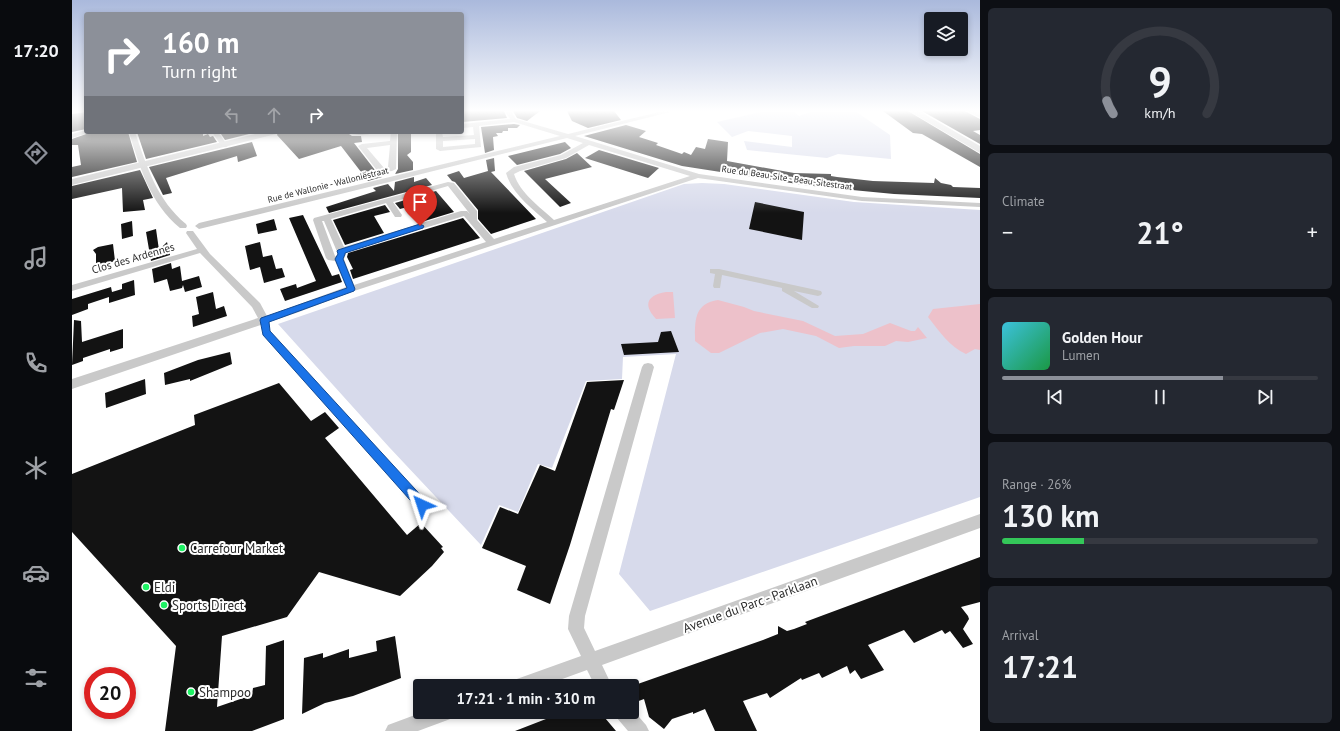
<!DOCTYPE html>
<html lang="en">
<head>
<meta charset="utf-8">
<style>
	:root { --surface:#171b24; --page:#242831; --text:#f1f3f6; --muted:#9ea1a6; --line:#363941; --accent:#8c9099 }
	body { margin:0; font-family:"PT Sans",sans-serif; background:var(--page); color:var(--text); height:100vh; display:flex; flex-direction:column; font-size:15px; white-space:nowrap }
	* { box-sizing:border-box; margin:0 }
	p { font-size:13px; color:var(--muted) }
	.icon { flex:none; width:22px; height:22px; fill:none; stroke:currentColor; stroke-width:2; stroke-linecap:round; stroke-linejoin:round }
	.map { position:relative; flex:1; overflow:hidden }
	.panel { display:flex; flex-direction:column; gap:8px; padding:8px; background:#0d0f14; width:360px }
	.panel>* { flex:none }
	.guide { position:absolute; left:12px; top:12px; width:380px; height:122px; border-radius:4px; box-shadow:0 2px 6px #0003; background:#8c9099; color:#fff; overflow:hidden }
	.buttons { position:absolute; left:852px; top:12px; display:grid; gap:8px }
	.buttons a { display:grid; place-items:center; width:44px; height:44px; border-radius:4px; background:var(--surface); box-shadow:0 2px 6px #0003; font-size:20px }
	.speed { position:absolute; left:12px; top:667px; display:flex; gap:8px; font-size:20px; font-weight:700; text-align:center }
	.speed>* { display:grid; place-content:center; width:52px; height:52px; border-radius:50%; background:var(--surface); box-shadow:0 2px 6px #0003; line-height:1 }
	.speed .limit { border:6px solid #d22; background:#fff; color:#111 }
	.pin { position:absolute; display:grid; place-items:center; width:34px; height:34px; color:#fff; margin:-41px -17px; border-radius:50% 50% 50% 0; rotate:-45deg; box-shadow:0 0 4px #0007 }
	.pin .icon { rotate:45deg }
	.me { position:absolute; width:44px; margin:-22px; rotate:318deg; stroke-linejoin:round; filter:drop-shadow(0 0 3px #0008) }
	.turn { display:flex; align-items:center; gap:14px; height:84px; padding:0 12px; font-size:18px }
	.turn .icon { width:52px; height:52px; stroke-width:2.5 }
	.turn b { display:block; font-size:28px; line-height:34px }
	.lanes { display:flex; align-items:center; height:38px; padding:0 12px; background:#0003; justify-content:center; gap:20px; direction:ltr }
	.lanes .off { opacity:.35 }
	.big { font-size:30px; font-weight:700; line-height:1.1 }
	.panel .widget { flex:1; display:flex; flex-direction:column; justify-content:center; gap:6px; min-width:0; padding:0 14px; border-radius:6px; background:var(--page) }
	.panel .dial { align-items:center; gap:0 }
	.dial svg { height:104px; overflow:visible; fill:none; stroke:var(--line); stroke-width:7; stroke-linecap:round; text-anchor:middle }
	.dial text { fill:var(--text); stroke:none }
	.song { display:flex; align-items:center; gap:12px }
	.cover { width:48px; height:48px; border-radius:6px; background:linear-gradient(135deg,hsl(190 70% 55%),hsl(140 70% 35%)) }
	.played { height:4px; border-radius:2px; background:linear-gradient(90deg,var(--accent) 70%,var(--line) 70%) }
	.keys { display:flex; justify-content:space-around; direction:ltr }
	.heat { display:flex; justify-content:space-between; align-items:center; font-size:22px; direction:ltr }
	.charge { height:6px; border-radius:3px; background:linear-gradient(90deg,#34c759 26%,var(--line) 0) }
	.trip { position:absolute; left:341px; top:679px; width:226px; height:40px; border-radius:4px; background:var(--surface); box-shadow:0 2px 6px #0003; font-weight:700; line-height:40px; text-align:center }
	main { display:flex; flex:1; min-height:0 }
	.tab-bar { display:flex; flex-direction:column; width:72px; justify-content:space-around; align-items:center; background:#090b0e; color:var(--muted) }
	.tab-bar .icon { width:28px; height:28px }
	.tab-bar .current { color:var(--accent) }
	.tab-bar b { font-size:18px; color:var(--text) }
	.map>svg:first-child { display:block }
</style>
</head>
<body>
<main>
<nav class="tab-bar">
<b>17:20</b>
<svg class="icon current" aria-label="directions" viewBox="0 0 24 24"><path d="M12 3l9 9-9 9-9-9zM9 14v-3h6M13 9l2 2-2 2"/></svg>
<svg class="icon" aria-label="music" viewBox="0 0 24 24"><path d="M9 18V5l10-2v13"/><circle cx="6" cy="18" r="3"/><circle cx="16" cy="16" r="3"/></svg>
<svg class="icon" aria-label="phone" viewBox="0 0 24 24"><path d="M5 4h4l2 5-3 2q2 4 5 5l2-3 5 2v4C11 20 4 13 5 4z"/></svg>
<svg class="icon" aria-label="climate" viewBox="0 0 24 24"><path d="M12 3v18M4 7l16 10M4 17L20 7"/></svg>
<svg class="icon" aria-label="car" viewBox="0 0 24 24"><path d="M5 17H2v-5l4-1 3-4h7l3 4 3 1v5h-3M9 17h6M6 11h13"/><circle cx="7" cy="17" r="2"/><circle cx="17" cy="17" r="2"/></svg>
<svg class="icon" aria-label="filters" viewBox="0 0 24 24"><path d="M4 7h16M4 17h16"/><circle cx="9" cy="7" r="2"/><circle cx="15" cy="17" r="2"/></svg>
</nav>
<div class="map">
<svg width="908" height="731" viewBox="0 0 908 731">
	<rect width="100%" height="100%" fill="#fff"/>
	<path fill="#d7daeb" d="M693,111H720L727,116L741,111H783L818,135L819,159L766,154L755,158L675,150L672,141L720,147V136L676,131L660,137L645,122Z
		M630,183L652,184L782,202L908,210V497L578,611L547,574L604,354L551,357L550,379L514,381L480,468L466,464L446,512L427,505L409,545L317,447L206,324L612,184Z"/>
	<path fill="#edc1ca" d="M594,292H601L603,318L584,319C570,304 576,295 594,292Z
		M646,300L672,307L682,311L731,321L763,336L791,334L818,323L839,331H843L846,327L855,338L836,342L824,341L813,346H782L767,348L744,336L711,329L688,333L647,353H639L623,341C623,320 622,304 646,300Z
		M908,304V350L903,349L894,354C878,347 867,331 856,317L861,309Z"/>
	<path fill="#131313" d="M390,111H432L435,118L390,122Z
		M441,111H468L455,121L445,118Z
		M495,111H542L549,120L516,128L500,121Z
		M811,111H836L908,154V167L850,134L841,133Z
		M850,111H893L908,119V130L901,131L908,135V144Z
		M14,112V129L0,132V114Z
		M442,124L448,125L445,128H436V131H431L430,133H424L426,136L421,137L422,150L413,153L409,127Z
		M554,125L574,131L567,137L586,143L584,145L610,154L612,152L619,155L624,147L633,149L636,139L656,142L655,161L722,173L759,174V176L765,177L801,181L862,183L863,178L869,183L879,185L881,187L908,188V198L822,194L770,189L732,185L610,166L512,136Z
		M20,132H56L65,162L0,177V167L9,165L6,145H0V139Z
		M65,132H131V136L136,134L138,137L141,136L145,142L74,159Z
		M155,132H177V134L153,140L149,134Z
		M206,132H274L280,136H289L290,142L282,143L306,174L310,177L296,181L269,146L227,159L205,135Z
		M326,132H339V152L335,155L341,162V170L323,174L326,169Z
		M180,142L185,156L166,162L165,156L94,178L100,193L91,195L77,167Z
		M493,142L499,148L488,154L445,165L436,156Z
		M527,150L587,168L576,178L513,158Z
		M505,153L520,167L473,179L499,203L488,207L452,171L494,159Z
		M422,158L423,171L419,172L464,219L419,234L406,219V210L383,182L380,181L375,175L387,171L392,178L416,171L414,160Z
		M68,170L81,198L71,200L73,210L51,212L50,188L0,199V186Z
		M342,177V182L354,178L360,185L257,213L254,207L304,191L301,188L316,184L322,191L323,182Z
		M364,191L382,212L346,223L335,207L328,209L323,203Z
		M683,202L732,212L730,240L677,229Z
		M313,205L318,212L302,216L312,233L273,245L261,220Z
		M231,215L260,276L267,274L270,282L213,301L208,289L224,284L225,288L244,281L217,218Z
		M391,218L408,238L281,279L278,270L281,269L275,257L276,253Z
		M202,219L205,230L186,234L184,224Z
		M60,221L61,236L50,239L49,224Z
		M84,229L87,250L95,242L98,255L79,261L74,232Z
		M188,242L191,257L200,255L204,269L210,268L213,277L192,283L188,267L178,270L173,246Z
		M41,244L43,261L24,267V254L21,250L26,247Z
		M99,263L100,269L108,266L110,281L127,276L130,287L113,292L111,285L110,288L98,291L95,279L82,283L80,269Z
		M62,280L63,295L37,303V297L16,304V309L0,315V299L39,287L40,292L50,289V284Z
		M141,292L144,309L152,306L155,316L121,327L120,316L127,314L124,297Z
		M2,320L9,321L10,342L51,329V348L38,352V349L11,358V361L0,365Z
		M599,331L607,352L552,355L549,344L586,342L589,332Z
		M158,352L160,364L118,381V379L93,385L92,373L126,360Z
		M73,379L74,394L34,408L33,393Z
		M552,380L542,410L539,409L498,545L478,604L445,590L454,566L410,548L428,507L446,514L468,465L483,471L515,382Z
		M207,383L239,421L253,412L267,428L253,438L335,535L349,523L371,547L369,548L372,552L360,566L328,596L247,572L215,617L150,636L145,707L180,695L181,688L193,685L194,646L212,640V719L180,731H93L104,646L0,532V474L123,425L122,415Z
		M908,557V602L889,607L896,616L897,619L891,629L901,644L891,648L878,631L873,634L870,630L842,643L832,630L796,645L812,670L789,679L783,670L778,674L775,666L750,678L747,673L730,680L729,678L698,698L695,693L671,701L685,731H643L633,709L621,714V712L600,719L592,729L577,717L572,699L564,702L560,686L691,640L706,634V626L715,631L722,629L735,624L733,622L749,616Z
		M323,636L329,678L281,696L253,703L230,714L232,658L251,653V658L277,649V658L305,651L304,641Z
		M492,712H528L544,731H443Z"/>
	<g fill="none" stroke-linecap="round" stroke-linejoin="round">
		<path stroke="#c9c9c9" stroke-width="4.5" d="M192,320L194,332L206,345"/>
		<path stroke="#c9c9c9" stroke-width="6" d="M205,344L350,505"/>
		<path fill="#c9c9c9" fill-rule="evenodd" d="M638,269H647L749,291L750,293L749,295L746,296L722,291L747,306L746,308H740L710,291V288L650,275L648,288H642L641,286L643,274L638,273Z"/>
		<path fill="#c9c9c9" fill-rule="evenodd" d="M433,111H439L444,119L496,134L591,111H602L503,136L627,174L790,197L908,203V207L790,201L626,178L282,291L227,312L0,389V379L186,318L180,307L128,253L0,291V285L125,249L114,233L115,231H121L138,254L188,303L195,316L274,287L263,261L256,260L254,258L241,220L242,218L376,182L382,183L405,211V220L422,239L475,222C460,208 440,194 434,173L442,167L489,155L511,143L495,138L127,229L123,226L127,223L488,136L442,122L407,126L409,147L368,151L364,149V132H370L371,137L402,135L401,127L390,128V124L438,119ZM403,139V144L371,147V141ZM517,145L618,176L482,220C468,207 448,193 442,174L448,171L494,158ZM376,186L398,214L395,211H389L272,247L259,219L314,203L323,217H329L330,215L321,202ZM392,216L414,242L282,285L272,259L274,254V252ZM250,221H252L266,254L264,256H263Z
			M894,111H903L908,114V118Z
			M14,130V132H19L0,138V134Z
			M57,132H63C75,167 85,200 114,224L115,226L114,228H108C78,203 68,168 57,132Z
			M140,132H146L156,146L154,147H150Z
			M275,132H302C297,136 280,136 275,132Z
			M319,132H325L324,169L320,171L307,173L286,146L290,144L318,141ZM318,145L316,167L312,168L295,148Z
			M576,363L580,364L582,367L513,616L512,628L523,651L908,514V528L530,665L540,686H523L515,670L471,686H440L442,680L509,656L496,629L497,616L570,367L572,364Z
			M560,709L574,725L577,731H556L545,718L542,712H560Z
			M351,712H384L381,718L346,731H313L316,725Z"/>
		<path fill="#c9c9c9" fill-rule="evenodd" d="M837,111H847L908,146V153Z
			M191,132H205L204,134L0,185V179Z"/>
	</g>
	<linearGradient id="sky" x2="0" y2="1"><stop stop-color="#aab9dc"/><stop offset="0.52" stop-color="#fff"/><stop offset="1" stop-color="#fff" stop-opacity="0"/></linearGradient>
	<rect width="908" height="213" fill="url(#sky)"/>
	<path fill="#1a73e8" stroke="#114b97" d="M348,224L352,226L351,228L273,253V254L271,259L283,289L282,291L197,322L198,331L354,501L356,505L354,509L350,510L346,509L191,335L188,320L189,318L275,288L263,259L266,254L265,251L266,250Z"/>
	<g fill="#1ef264" stroke="#fff" stroke-width="1.5">
		<circle cx="110" cy="548" r="4"/>
		<circle cx="74" cy="587" r="4"/>
		<circle cx="92" cy="605" r="4"/>
		<circle cx="119" cy="692" r="4"/>
	</g>
	<g text-anchor="middle" stroke-width="4" stroke-linejoin="round" paint-order="stroke">
		<g font-size="9" fill="#2c2c2c" stroke="#fff">
			<text transform="translate(715 178) rotate(8)" y="3">Rue du Beau-Site - Beau-Sitestraat</text>
			<text transform="translate(256 185) rotate(-14)" y="3">Rue de Wallonie - Walloniëstraat</text>
		</g>
		<g font-size="11" fill="#2c2c2c" stroke="#fff">
			<text transform="translate(61 258) rotate(-16)" y="4">Clos des Ardennes</text>
		</g>
		<g font-size="13" fill="#2c2c2c" stroke="#fff" text-anchor="start">
			<text x="118" y="553">Carrefour Market</text>
			<text x="82" y="592">Eldi</text>
			<text x="100" y="610">Sports Direct</text>
			<text x="127" y="697">Shampoo</text>
		</g>
		<g font-size="13" fill="#2c2c2c" stroke="#fff">
			<text transform="translate(678 604) rotate(-20)" y="5">Avenue du Parc - Parklaan</text>
		</g>
	</g>
</svg>
<div class="buttons">
<a><svg class="icon" aria-label="layers" viewBox="0 0 24 24"><path d="M12 4l9 5-9 5-9-5zM3 14l9 5 9-5"/></svg></a>
</div>
<div class="speed"><div class="limit">20</div></div>
<div class="pin" style="left:348px;top:226px;background:#d93025"><svg class="icon" aria-label="arrive" viewBox="0 0 24 24"><path d="M6 21V4h12l-3 4 3 4H6"/></svg></div>
<svg class="me" style="left:350px;top:505px" viewBox="-20 -20 40 40"><path d="M0-17L14 15 0 8-14 15z" fill="#1a73e8" stroke="#fff" stroke-width="4"/></svg>
<div class="trip">17:21 · 1 min · 310 m</div>
<div class="guide">
<div class="turn"><svg class="icon" aria-label="right" viewBox="0 0 24 24"><path d="M7 20v-9h11M14 6l5 5-5 5"/></svg><div><b>160 m</b>Turn right</div></div>
<div class="lanes"><svg class="icon off" aria-label="left" viewBox="0 0 24 24"><path d="M17 20v-9H6M10 6l-5 5 5 5"/></svg><svg class="icon off" aria-label="ahead" viewBox="0 0 24 24"><path d="M12 20V5M6 11l6-6 6 6"/></svg><svg class="icon" aria-label="right" viewBox="0 0 24 24"><path d="M7 20v-9h11M14 6l5 5-5 5"/></svg></div>
</div>
</div>
<section class="panel">
<div class="widget dial"><svg viewBox="0 0 100 80">
<path d="M14 69A42 42 0 1 1 86 69"/>
<path d="M14 69A42 42 0 0 1 9 59" stroke="#8c9099"/>
<text x="50" y="56" font-size="32" font-weight="700">9</text>
<text x="50" y="72" font-size="11">km/h</text>
</svg></div>
<div class="widget"><p>Climate</p>
<div class="heat"><a>−</a><b class="big">21°</b><a>+</a></div>
</div>
<div class="widget">
<div class="song"><i class="cover"></i><div><b>Golden Hour</b><p>Lumen</p></div></div>
<div class="played"></div>
<div class="keys"><svg class="icon" aria-label="previous" viewBox="0 0 24 24"><path d="M18 5L8 12l10 7zM5 5v14"/></svg><svg class="icon" aria-label="pause" viewBox="0 0 24 24"><path d="M8 5v14M16 5v14"/></svg><svg class="icon" aria-label="next" viewBox="0 0 24 24"><path d="M6 5l10 7-10 7zM19 5v14"/></svg></div>
</div>
<div class="widget"><p>Range · 26%</p><b class="big">130 km</b><div class="charge"></div></div>
<div class="widget"><p>Arrival</p><b class="big">17:21</b></div>
</section>
</main>
</body>
</html>
